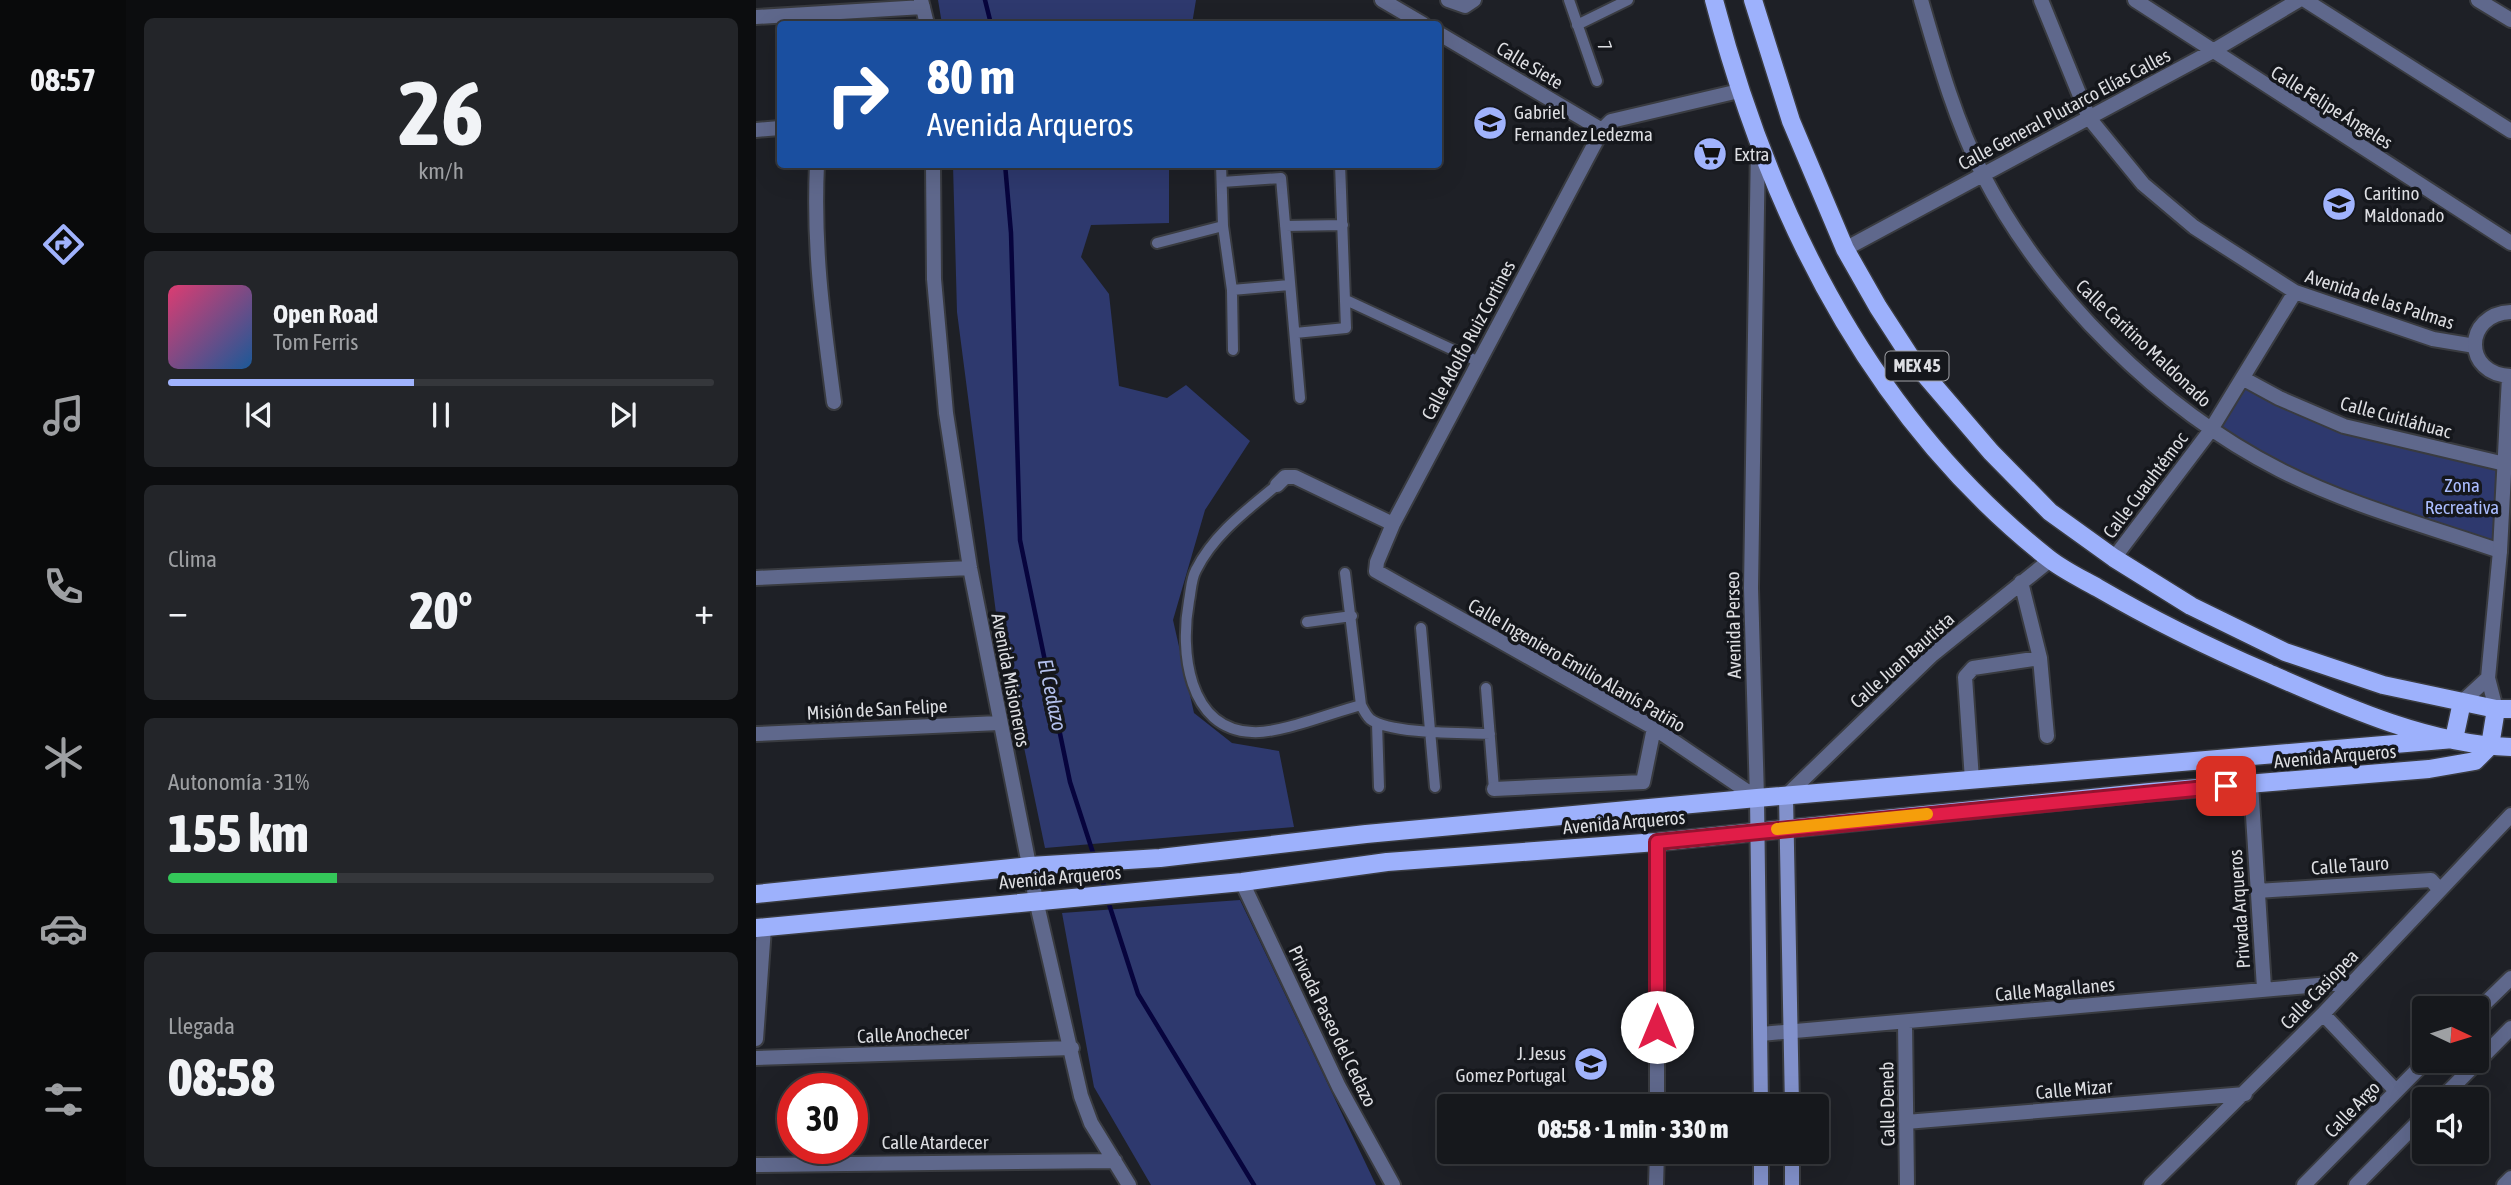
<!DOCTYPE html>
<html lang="es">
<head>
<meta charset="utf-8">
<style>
	:root { --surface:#16181c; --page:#232529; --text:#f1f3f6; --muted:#9ea0a3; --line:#35373b; --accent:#a0b3fd }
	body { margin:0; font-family:"Asap Condensed",sans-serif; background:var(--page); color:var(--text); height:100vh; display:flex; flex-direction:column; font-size:26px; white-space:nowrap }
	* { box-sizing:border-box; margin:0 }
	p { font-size:23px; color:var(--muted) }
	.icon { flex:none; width:38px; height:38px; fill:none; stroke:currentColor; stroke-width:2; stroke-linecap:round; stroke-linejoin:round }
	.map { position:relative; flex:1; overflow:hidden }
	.panel { display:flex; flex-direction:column; gap:18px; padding:18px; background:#0c0d0f; width:630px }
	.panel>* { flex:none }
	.guide { position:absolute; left:21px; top:21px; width:665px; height:147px; border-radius:7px; box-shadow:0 7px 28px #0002,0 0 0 2px var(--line); background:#1a4fa0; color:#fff; overflow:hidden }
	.needle { width:46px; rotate:94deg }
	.buttons { position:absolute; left:1656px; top:996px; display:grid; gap:14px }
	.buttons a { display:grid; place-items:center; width:77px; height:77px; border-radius:7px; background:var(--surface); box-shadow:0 7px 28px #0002,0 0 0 2px var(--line); font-size:35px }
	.speed { position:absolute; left:21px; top:1073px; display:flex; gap:14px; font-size:35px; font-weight:700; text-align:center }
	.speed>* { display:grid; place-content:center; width:91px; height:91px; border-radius:50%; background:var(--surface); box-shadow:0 7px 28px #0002,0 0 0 2px var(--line); line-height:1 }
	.speed .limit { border:10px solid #d22; background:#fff; color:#111 }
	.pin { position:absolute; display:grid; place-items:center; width:60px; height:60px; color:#fff; margin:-30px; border-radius:14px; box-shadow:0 4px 10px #0006 }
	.me { position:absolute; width:77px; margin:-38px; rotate:0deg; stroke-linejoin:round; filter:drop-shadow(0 0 5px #0008) }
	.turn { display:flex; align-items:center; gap:24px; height:147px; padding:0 35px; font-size:32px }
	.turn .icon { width:91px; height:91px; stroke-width:2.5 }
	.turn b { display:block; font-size:49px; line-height:60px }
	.big { font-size:52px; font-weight:800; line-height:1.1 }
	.panel .widget { flex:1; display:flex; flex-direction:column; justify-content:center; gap:10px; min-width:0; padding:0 24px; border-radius:10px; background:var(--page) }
	.panel .dial { align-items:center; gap:0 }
	.dial b { font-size:91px; line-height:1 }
	.song { display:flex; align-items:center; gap:21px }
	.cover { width:84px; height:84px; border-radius:10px; background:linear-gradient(135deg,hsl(340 70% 55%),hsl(210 70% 35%)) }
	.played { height:7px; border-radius:4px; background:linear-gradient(90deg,var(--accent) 45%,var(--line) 45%) }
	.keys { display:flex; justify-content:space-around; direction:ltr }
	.heat { display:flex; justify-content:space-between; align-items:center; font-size:38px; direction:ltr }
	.charge { height:10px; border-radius:5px; background:linear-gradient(90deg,#34c759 31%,var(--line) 0) }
	.trip { position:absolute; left:681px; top:1094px; width:392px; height:70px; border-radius:7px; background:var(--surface); box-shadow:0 7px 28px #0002,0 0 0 2px var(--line); font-weight:800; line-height:70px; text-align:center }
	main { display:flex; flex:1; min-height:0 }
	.dock { display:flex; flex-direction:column; width:126px; justify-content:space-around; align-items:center; background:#090a0b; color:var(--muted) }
	.dock .icon { width:49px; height:49px }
	.dock .selected { color:var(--accent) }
	.dock b { font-size:32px; color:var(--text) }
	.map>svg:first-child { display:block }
</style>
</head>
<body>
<main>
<nav class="dock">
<b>08:57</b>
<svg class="icon selected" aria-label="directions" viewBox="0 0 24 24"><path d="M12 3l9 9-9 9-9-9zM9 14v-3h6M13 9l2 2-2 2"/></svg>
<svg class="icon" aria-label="music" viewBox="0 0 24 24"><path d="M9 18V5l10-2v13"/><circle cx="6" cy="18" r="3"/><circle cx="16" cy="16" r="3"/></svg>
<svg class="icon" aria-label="phone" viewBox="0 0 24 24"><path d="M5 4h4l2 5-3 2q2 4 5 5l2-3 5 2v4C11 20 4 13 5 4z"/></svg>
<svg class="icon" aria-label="climate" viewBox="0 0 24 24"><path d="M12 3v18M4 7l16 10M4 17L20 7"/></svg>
<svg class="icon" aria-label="car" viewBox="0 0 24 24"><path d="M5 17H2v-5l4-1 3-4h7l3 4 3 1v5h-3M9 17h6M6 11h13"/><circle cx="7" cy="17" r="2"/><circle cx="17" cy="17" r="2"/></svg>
<svg class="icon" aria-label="filters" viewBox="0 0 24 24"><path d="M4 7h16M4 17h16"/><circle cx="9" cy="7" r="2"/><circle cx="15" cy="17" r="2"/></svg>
</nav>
<section class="panel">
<div class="widget dial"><b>26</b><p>km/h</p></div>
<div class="widget">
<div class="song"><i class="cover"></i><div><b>Open Road</b><p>Tom Ferris</p></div></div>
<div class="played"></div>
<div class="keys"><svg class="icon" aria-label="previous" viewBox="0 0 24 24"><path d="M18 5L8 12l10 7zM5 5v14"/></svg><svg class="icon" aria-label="pause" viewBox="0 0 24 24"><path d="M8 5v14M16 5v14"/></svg><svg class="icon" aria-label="next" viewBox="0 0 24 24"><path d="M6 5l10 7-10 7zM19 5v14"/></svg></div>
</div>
<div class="widget"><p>Clima</p>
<div class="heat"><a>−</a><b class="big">20°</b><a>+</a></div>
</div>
<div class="widget"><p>Autonomía · 31%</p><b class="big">155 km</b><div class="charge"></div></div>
<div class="widget"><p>Llegada</p><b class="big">08:58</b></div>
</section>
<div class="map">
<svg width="1755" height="1185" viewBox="0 0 1755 1185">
	<rect width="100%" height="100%" fill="#1e2026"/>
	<path fill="#2e396e" d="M182,0H440L436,24H186Z
		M197,165H413V223L335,225L325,257L353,294L363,386L411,398L430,385L494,441L449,510L417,620L438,713L476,743L523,751L538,827L289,848L240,613L201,312Z
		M1488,379L1588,426L1749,464L1744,551L1595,499L1454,431Z
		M484,900L620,1185H395L338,1087L306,913Z"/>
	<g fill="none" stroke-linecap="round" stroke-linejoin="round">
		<path stroke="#07043d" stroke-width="4.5" d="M229,0L235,24
			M249,164L255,233L264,540L314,782L339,859
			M342,867L349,889
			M352,901L382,994L498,1185"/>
		<g stroke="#393b40" stroke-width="14">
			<path id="pedestrian" d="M813,0L841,81
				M821,25L872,0
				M465,164L467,226L476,290L477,350
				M466,182L525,178L544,398
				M529,226L587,225
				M401,243L467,226
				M476,290L533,285
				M590,300L721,361
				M539,333L590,328L584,164
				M521,485C491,510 458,534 440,570C435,579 435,591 433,601C424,650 431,729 496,732C523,734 575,713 605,705
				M589,573L605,705C607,709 610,715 614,719C633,734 708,733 734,734
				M551,622L596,616
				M665,628L679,787
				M730,688L738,789
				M621,723L623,787"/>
		</g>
		<g stroke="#393b40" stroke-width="18">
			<path id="minor" d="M165,0L171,24
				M626,0L667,24
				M692,0L709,6L718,0
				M1165,0C1182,59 1199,120 1227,175C1289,295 1404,409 1524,470C1593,505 1671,526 1744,551
				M1285,0L1333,118L1387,184L1438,227L1539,292L1677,339L1719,346
				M1379,0L1755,243
				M1549,0L1755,131
				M1722,0L1755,20
				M0,17L167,7
				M682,33L846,130
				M983,91L855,121L846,130L637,524L621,562L620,571L898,728L1001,798
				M0,130L24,128
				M61,164C57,249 67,319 78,402
				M177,164L178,279L190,413L214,568L280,900L325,1096L335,1123L373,1185
				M1089,249L1455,52L1543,0
				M1488,379L1523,398L1588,426L1749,464
				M521,485L529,477H539L637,524
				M1358,558L1454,431L1539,292
				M0,578L214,568
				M1265,582L1284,658L1291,736
				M0,734L243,723
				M1216,780L1209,677L1217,668L1284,658
				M1495,784L1508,988
				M738,789L887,782L898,728
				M1030,796L1176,655L1294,560
				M1001,798L995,588L1002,145
				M901,842V1106
				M486,882L583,1087L637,1185
				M1501,891L1675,880L1684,890
				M1720,1012L1755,978
				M1567,1014L1640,1091
				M1149,1022L1151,1185
				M1005,1034L1597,982
				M0,1039L8,928
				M0,1058L316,1048
				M1685,1099L1755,1028
				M1150,1122L1489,1094
				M0,1165L359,1161
				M900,1185L901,1152
				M1395,1185L1567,1014L1755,815
				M1548,1185L1671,1060
				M1600,1185L1668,1116
				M1748,1185L1755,1178"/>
		</g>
		<g stroke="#393b40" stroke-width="18">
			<path id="tertiary" d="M1755,312C1707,314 1707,375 1755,376
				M1706,702L1732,678
				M1740,709L1732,678L1744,551L1753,377"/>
		</g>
		<g stroke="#393b40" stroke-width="18">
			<path id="secondary" d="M1030,796L1036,1106
				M1001,798L1005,1106
				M1005,1152V1185
				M1036,1152V1185"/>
		</g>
		<g stroke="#393b40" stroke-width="21">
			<path id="primary" d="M958,0C1014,214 1115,418 1292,558C1307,570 1326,579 1342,588C1397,620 1452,647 1510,672C1585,705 1672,745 1755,747
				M997,0L1035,121L1089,249L1122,307L1157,361L1235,452L1294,512L1358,558L1435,606L1529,652L1627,685L1740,709H1755
				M1734,746L1740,709
				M0,894L274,866L404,858L610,834L1001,798L1698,739L1706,702
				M0,928L486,882L631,862L901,842L1394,792L1673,769L1719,761L1734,746"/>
		</g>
		<use href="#pedestrian" stroke="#5f688c" stroke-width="10"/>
		<use href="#minor" stroke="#5f688c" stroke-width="14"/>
		<use href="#tertiary" stroke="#5f688c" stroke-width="14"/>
		<use href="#secondary" stroke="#8291cb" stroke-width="14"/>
		<use href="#primary" stroke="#9db1fc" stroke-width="18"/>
	</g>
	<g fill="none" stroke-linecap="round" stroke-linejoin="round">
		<g stroke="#92132f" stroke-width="18">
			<path id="route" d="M901,1027V842L1470,786"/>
		</g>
		<use href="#route" stroke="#e11d48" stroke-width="12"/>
		<path stroke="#f59e0b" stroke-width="12" d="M1021,829L1171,814"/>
	</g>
	<defs>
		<g id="school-disc" transform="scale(1.75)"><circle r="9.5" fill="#a0b3fd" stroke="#15171c"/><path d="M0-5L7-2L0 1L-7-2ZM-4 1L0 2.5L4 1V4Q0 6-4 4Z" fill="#111"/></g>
		<g id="supermarket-disc" transform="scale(1.75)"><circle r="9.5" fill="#a0b3fd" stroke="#15171c"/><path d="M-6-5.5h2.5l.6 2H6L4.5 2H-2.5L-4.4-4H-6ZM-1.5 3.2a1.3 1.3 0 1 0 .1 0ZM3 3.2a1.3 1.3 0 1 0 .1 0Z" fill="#111"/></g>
	</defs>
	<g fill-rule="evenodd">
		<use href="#school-disc" x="734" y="123"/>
		<use href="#supermarket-disc" x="954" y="154"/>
		<use href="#school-disc" x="1583" y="204"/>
		<use href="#school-disc" x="835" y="1064"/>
	</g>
	<g text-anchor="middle" stroke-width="7" stroke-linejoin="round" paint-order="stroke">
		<rect fill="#15171c" stroke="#a1a2a7" stroke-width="2" x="1129.5" y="351.5" width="63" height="29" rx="5"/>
		<g font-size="18" font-weight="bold" fill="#dddee2">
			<text x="1161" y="372">MEX 45</text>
		</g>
		<g font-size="19" fill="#dddee2" stroke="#15171c">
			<text transform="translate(849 46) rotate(70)" y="7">7</text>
			<text transform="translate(774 65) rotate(31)" y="7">Calle Siete</text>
			<text transform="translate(1576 107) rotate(32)" y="7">Calle Felipe Ángeles</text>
			<text transform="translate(1308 109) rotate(-28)" y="7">Calle General Plutarco Elías Calles</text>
			<text transform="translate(1624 299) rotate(18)" y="7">Avenida de las Palmas</text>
			<text transform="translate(712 340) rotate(-62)" y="7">Calle Adolfo Ruiz Cortines</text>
			<text transform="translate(1388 343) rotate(43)" y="7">Calle Caritino Maldonado</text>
			<text transform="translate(1640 417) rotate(15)" y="7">Calle Cuitláhuac</text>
			<text transform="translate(1389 485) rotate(-53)" y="7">Calle Cuauhtémoc</text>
			<text transform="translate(977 625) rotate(-91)" y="7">Avenida Perseo</text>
			<text transform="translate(1146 660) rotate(-42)" y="7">Calle Juan Bautista</text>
			<text transform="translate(821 665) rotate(30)" y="7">Calle Ingeniero Emilio Alanís Patiño</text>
			<text transform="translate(255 680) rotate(79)" y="7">Avenida Misioneros</text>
			<text transform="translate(121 709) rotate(-3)" y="7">Misión de San Felipe</text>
			<text transform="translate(1579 756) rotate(-5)" y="7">Avenida Arqueros</text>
			<text transform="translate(868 822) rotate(-5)" y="7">Avenida Arqueros</text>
			<text transform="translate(1594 865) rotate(-4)" y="7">Calle Tauro</text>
			<text transform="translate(304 877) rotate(-5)" y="7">Avenida Arqueros</text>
			<text transform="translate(1483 909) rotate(-94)" y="7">Privada Arqueros</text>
			<text transform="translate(1299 989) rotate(-5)" y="7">Calle Magallanes</text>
			<text transform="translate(1563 989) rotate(-46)" y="7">Calle Casiopea</text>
			<text transform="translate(577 1026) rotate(64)" y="7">Privada Paseo del Cedazo</text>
			<text transform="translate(157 1034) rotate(-2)" y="7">Calle Anochecer</text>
			<text transform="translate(1318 1089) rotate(-5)" y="7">Calle Mizar</text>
			<text transform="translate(1131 1104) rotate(-91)" y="7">Calle Deneb</text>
			<text transform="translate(1596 1109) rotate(-46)" y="7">Calle Argo</text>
			<text x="179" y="1149">Calle Atardecer</text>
		</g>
		<g font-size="19" fill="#dddee2" stroke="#15171c" text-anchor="start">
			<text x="758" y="119">Gabriel<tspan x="758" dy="22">Fernandez Ledezma</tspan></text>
			<text x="978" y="161">Extra</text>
			<text x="1608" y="200">Caritino<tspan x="1608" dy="22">Maldonado</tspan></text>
			<text x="810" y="1060" text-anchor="end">J. Jesus<tspan x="810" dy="22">Gomez Portugal</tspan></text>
		</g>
		<g font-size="19" fill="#abbdff" stroke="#15171c">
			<text x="1706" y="492">Zona<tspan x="1706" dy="22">Recreativa</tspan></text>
		</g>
		<g font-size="21" font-style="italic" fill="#b4c1ed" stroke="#15171c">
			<text transform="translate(296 695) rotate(78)" y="7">El Cedazo</text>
		</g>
	</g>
</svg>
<div class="buttons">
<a><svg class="needle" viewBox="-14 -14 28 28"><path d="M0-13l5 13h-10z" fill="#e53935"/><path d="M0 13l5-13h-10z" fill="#9ea0a3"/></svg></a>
<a><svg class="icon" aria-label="sound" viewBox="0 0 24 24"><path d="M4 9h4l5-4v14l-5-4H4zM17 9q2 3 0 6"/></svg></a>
</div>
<div class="speed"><div class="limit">30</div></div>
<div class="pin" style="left:1470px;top:786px;background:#d93025"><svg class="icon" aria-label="arrive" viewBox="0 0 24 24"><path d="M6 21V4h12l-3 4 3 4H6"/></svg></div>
<svg class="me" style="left:901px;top:1027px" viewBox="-20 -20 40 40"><circle r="19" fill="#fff"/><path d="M0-13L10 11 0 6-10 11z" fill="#e11d48"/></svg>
<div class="trip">08:58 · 1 min · 330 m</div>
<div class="guide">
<div class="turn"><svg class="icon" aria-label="right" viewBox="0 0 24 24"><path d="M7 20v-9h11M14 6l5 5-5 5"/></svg><div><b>80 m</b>Avenida Arqueros</div></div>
</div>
</div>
</main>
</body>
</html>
